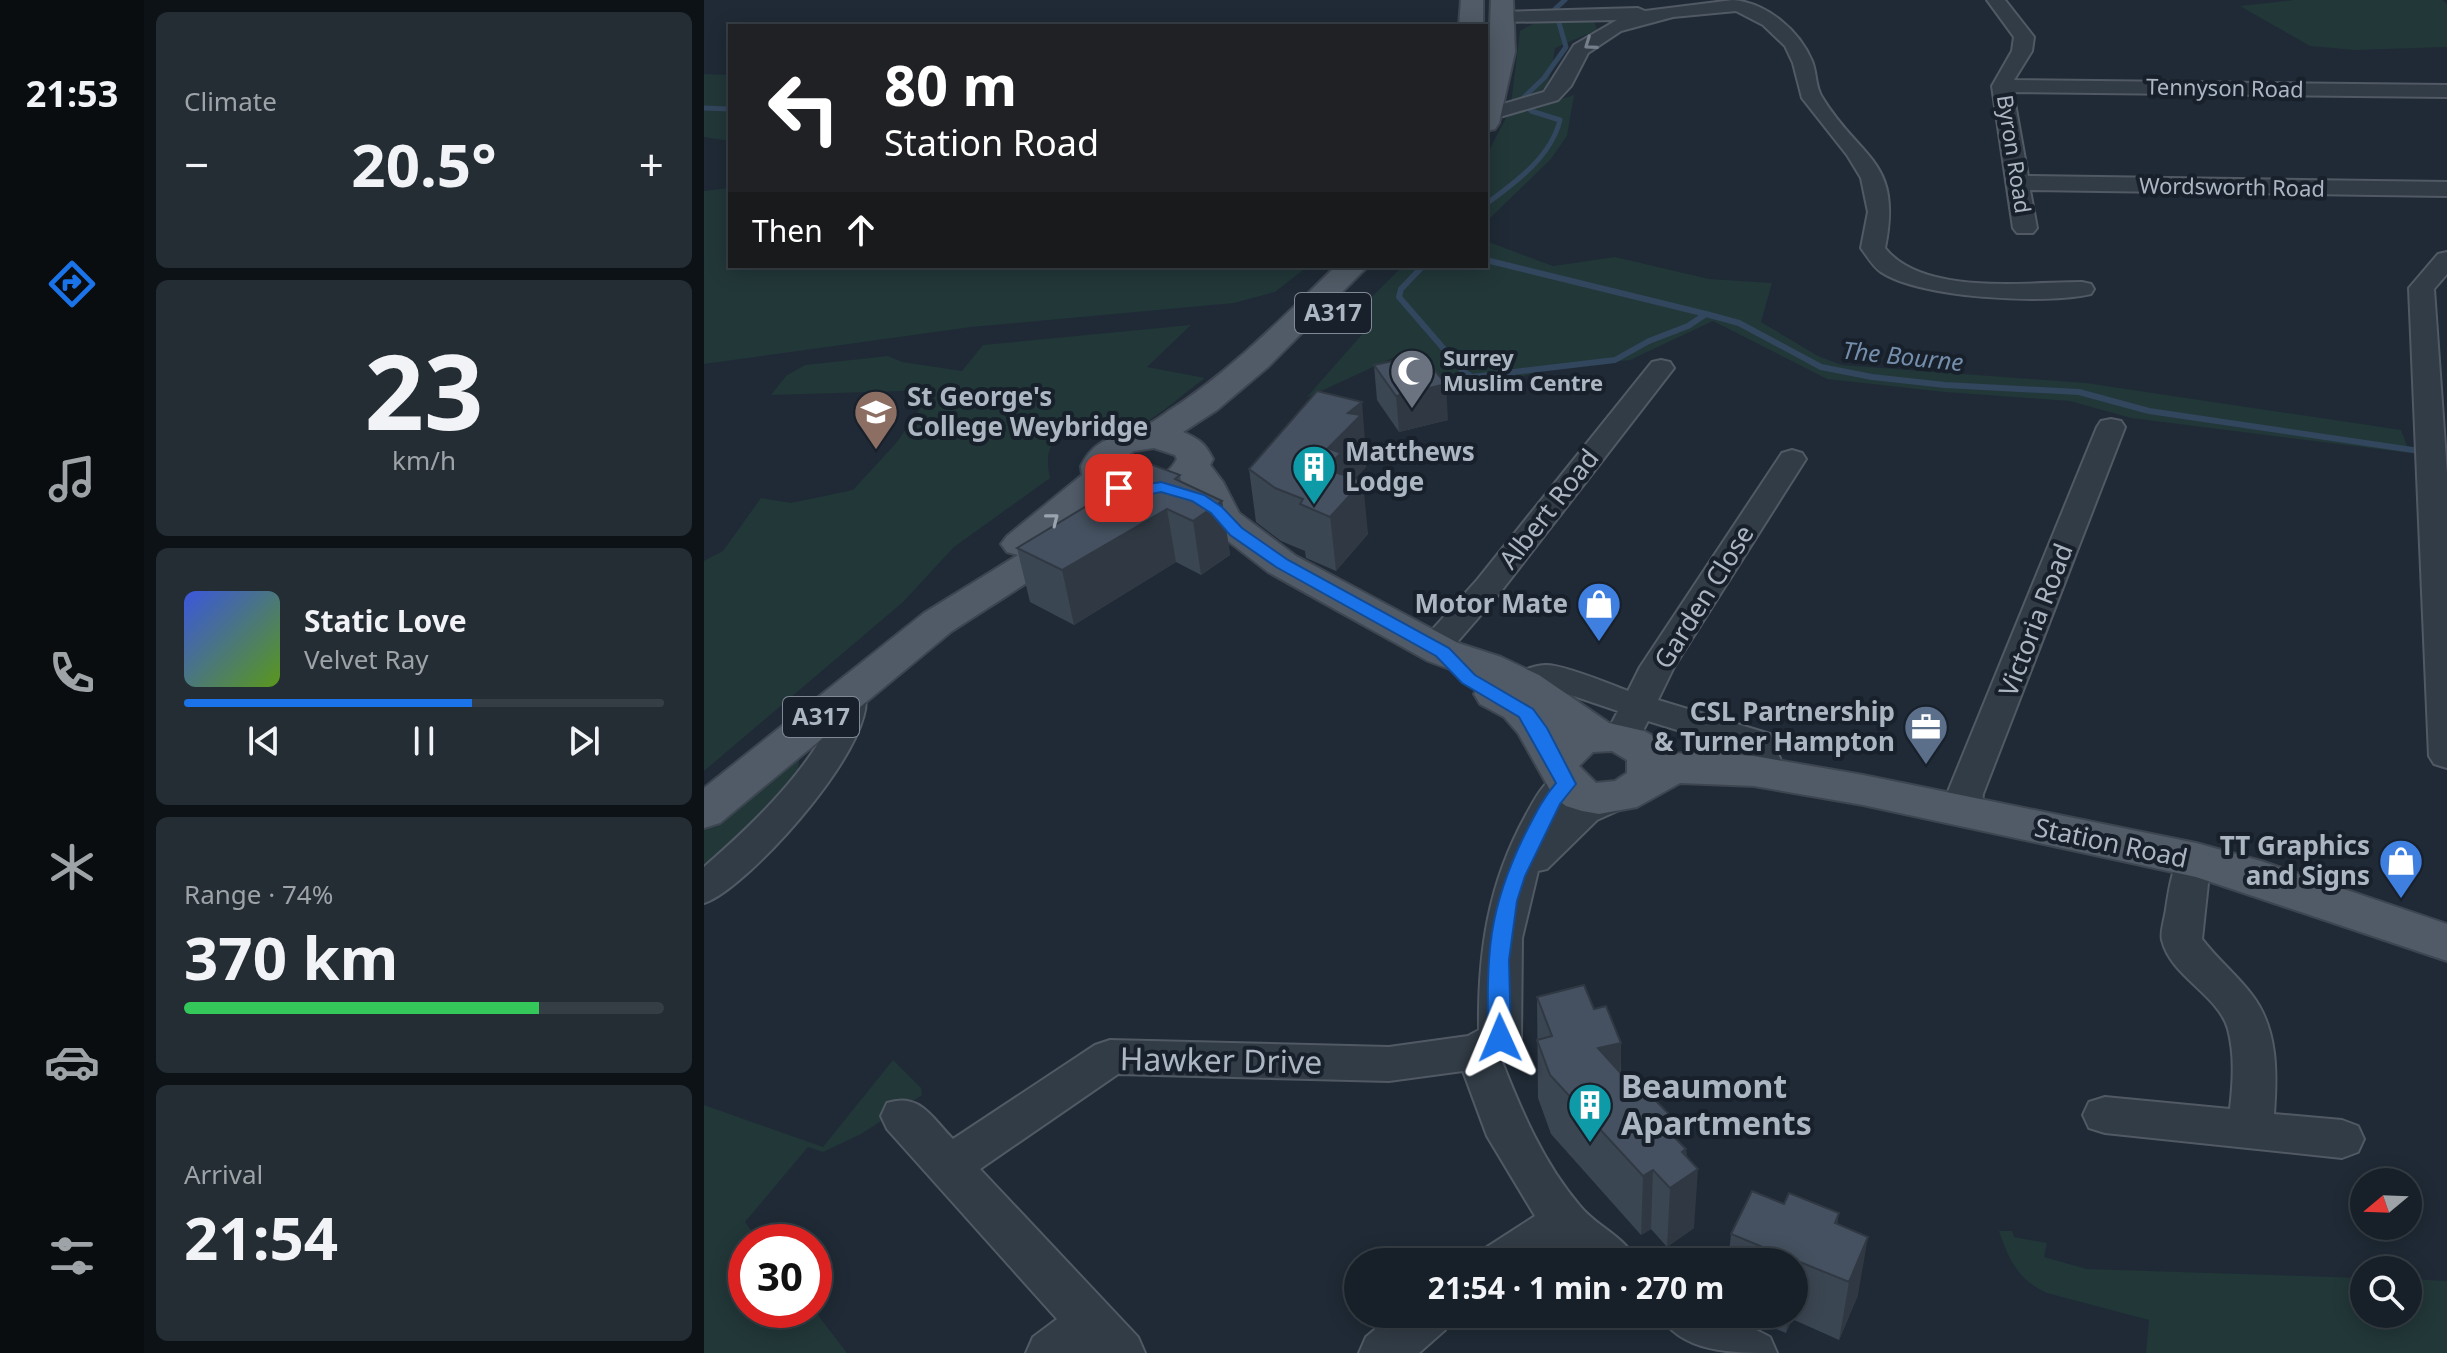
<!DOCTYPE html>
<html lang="en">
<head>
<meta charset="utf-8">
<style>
	:root { --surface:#172028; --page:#242d34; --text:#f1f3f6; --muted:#9ea3a8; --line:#363e45; --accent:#1a73e8 }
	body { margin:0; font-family:"Noto Sans",sans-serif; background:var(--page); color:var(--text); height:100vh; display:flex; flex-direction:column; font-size:30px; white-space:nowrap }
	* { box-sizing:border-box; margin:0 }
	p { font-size:26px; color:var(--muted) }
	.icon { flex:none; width:44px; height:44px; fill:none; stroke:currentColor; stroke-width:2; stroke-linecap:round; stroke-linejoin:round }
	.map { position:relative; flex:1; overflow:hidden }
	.panel { display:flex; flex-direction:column; gap:12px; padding:12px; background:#0d1216; width:560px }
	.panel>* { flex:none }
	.hud { position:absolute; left:24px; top:24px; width:760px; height:244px; border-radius:0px; box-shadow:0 4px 20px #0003,0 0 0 2px var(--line); background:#202124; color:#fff; overflow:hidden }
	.needle { width:52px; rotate:251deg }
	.fabs { position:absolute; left:1646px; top:1168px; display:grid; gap:16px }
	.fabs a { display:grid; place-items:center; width:72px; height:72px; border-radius:50%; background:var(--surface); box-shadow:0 4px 20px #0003,0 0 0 2px var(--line); font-size:40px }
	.speed { position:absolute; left:24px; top:1224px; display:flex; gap:16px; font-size:40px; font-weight:700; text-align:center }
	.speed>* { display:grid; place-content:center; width:104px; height:104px; border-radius:50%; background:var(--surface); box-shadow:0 4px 20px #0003,0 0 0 2px var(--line); line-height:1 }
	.speed .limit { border:12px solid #d22; background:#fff; color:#111 }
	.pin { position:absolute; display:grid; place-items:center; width:68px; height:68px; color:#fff; margin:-34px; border-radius:16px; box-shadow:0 4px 12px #0006 }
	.me { position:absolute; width:88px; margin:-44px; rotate:359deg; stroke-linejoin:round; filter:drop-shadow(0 0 6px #0008) }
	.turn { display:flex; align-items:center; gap:28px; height:168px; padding:0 24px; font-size:36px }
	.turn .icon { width:104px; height:104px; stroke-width:2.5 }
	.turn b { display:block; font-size:56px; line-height:68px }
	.then { display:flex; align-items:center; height:76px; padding:0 24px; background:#0003; gap:16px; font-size:30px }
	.big { font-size:60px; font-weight:700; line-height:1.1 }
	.panel .widget { flex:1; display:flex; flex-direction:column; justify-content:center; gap:12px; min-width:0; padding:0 28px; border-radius:12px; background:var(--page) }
	.panel .dial { align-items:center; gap:0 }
	.dial b { font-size:104px; line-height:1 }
	.song { display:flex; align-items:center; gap:24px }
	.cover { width:96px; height:96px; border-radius:12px; background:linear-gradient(135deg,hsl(230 70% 55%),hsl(90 70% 35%)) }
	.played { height:8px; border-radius:4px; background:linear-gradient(90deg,var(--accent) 60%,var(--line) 60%) }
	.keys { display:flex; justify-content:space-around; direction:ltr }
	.heat { display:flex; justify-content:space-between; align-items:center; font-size:44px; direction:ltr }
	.charge { height:12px; border-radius:6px; background:linear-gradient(90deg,#34c759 74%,var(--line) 0) }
	.trip { position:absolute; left:640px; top:1248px; width:464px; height:80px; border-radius:40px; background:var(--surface); box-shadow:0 4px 20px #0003,0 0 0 2px var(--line); font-weight:700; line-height:80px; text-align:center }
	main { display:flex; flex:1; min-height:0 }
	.menu { display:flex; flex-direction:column; width:144px; justify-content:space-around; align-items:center; background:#090d10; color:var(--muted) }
	.menu .icon { width:56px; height:56px }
	.menu .on { color:var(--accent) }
	.menu b { font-size:36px; color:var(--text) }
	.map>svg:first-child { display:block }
</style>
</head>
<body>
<main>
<nav class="menu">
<b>21:53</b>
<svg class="icon on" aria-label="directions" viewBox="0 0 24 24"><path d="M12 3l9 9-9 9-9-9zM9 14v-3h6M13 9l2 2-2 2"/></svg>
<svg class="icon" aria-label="music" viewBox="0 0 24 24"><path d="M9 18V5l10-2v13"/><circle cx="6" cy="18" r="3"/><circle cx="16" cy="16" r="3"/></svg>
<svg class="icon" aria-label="phone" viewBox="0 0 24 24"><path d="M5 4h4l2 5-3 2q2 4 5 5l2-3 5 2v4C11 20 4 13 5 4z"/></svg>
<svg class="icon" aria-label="climate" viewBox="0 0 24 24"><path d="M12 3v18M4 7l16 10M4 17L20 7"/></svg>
<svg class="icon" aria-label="car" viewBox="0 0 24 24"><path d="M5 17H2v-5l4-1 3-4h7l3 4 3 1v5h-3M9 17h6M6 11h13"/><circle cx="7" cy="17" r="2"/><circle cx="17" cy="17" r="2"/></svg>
<svg class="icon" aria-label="filters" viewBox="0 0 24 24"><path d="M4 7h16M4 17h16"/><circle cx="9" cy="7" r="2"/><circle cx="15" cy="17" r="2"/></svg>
</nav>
<section class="panel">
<div class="widget"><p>Climate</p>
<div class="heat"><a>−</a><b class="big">20.5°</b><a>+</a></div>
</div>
<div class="widget dial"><b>23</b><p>km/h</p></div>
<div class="widget">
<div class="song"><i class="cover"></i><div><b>Static Love</b><p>Velvet Ray</p></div></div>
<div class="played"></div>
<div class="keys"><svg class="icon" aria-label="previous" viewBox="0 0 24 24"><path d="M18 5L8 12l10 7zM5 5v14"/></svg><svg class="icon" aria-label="pause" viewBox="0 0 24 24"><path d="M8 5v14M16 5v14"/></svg><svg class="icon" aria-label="next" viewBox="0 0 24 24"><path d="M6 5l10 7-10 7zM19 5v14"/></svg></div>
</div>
<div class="widget"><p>Range · 74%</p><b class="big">370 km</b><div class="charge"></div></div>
<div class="widget"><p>Arrival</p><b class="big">21:54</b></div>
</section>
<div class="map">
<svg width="1743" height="1353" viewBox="0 0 1743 1353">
	<rect width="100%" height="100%" fill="#1f2a36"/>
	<path fill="#223738" d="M1590,0H1738L1743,4V47L1651,50L1606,46L1536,6Z
		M889,17L893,30L851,48C845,87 846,92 807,104L816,31L839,18Z
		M0,74L26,75V141L0,137Z
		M870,95L863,136L847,159L782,222V156L803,116Z
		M26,188V266H604L571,292L530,303L267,327L0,364V191Z
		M782,241L849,266L911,257L1005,279L1068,283L1057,322L1114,356L1138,365L1382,383L1697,430L1706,453L1427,418L1366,401L1241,392L1123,379L1009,321L926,360L846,369L774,388L715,369L706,350L602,398L668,323L648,316L699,266H782Z
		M487,325L443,367L501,378C480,393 458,414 435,426C405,441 331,410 346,478L250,547L199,602L0,771V561L19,551L57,498L87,503L149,490L193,442L229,390L67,395L82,376L101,365L184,356L198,362L258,371L279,345Z
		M95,760L94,772L59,817L0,876V820L66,765Z
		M189,1060L217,1088L218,1095L157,1134L119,1152L104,1147L41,1222L56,1242H42V1310H110L143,1353H0V1105L119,1147Z
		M1295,1231H1308L1310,1237L1343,1243L1340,1257L1383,1269L1660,1278V1314H1704V1279L1743,1281V1353H1442L1445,1320L1343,1293C1314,1280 1305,1260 1295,1231Z"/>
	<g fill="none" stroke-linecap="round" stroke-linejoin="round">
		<path stroke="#32465d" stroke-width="5" d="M0,108L26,109
			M782,204C812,182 847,157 856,120L827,111L818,99L840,78L862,47L851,9L861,0"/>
		<path stroke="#32465d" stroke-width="6" d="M782,260L1002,314
			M719,266L697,289L695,297L759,371L768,377L911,360L945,341L984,326L1002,314L1035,323L1117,367L1168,377L1241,385L1375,392L1445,411L1743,455"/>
		<g stroke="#505964" stroke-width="4">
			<path id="minor" d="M1029,0C1063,3 1095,30 1108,61C1113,73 1111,86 1118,97C1156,160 1199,159 1181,248C1219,296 1322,282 1378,282L1387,284L1390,289L1387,294C1342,305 1215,298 1177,272C1169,267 1163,256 1157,248L1164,212L1157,178L1143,155L1098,98L1089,63L1081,46L1059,25L1032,11L969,17L917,31L884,53L867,86L854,100L782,121V109L840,92L870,45L913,20L800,22L791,16L793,12L934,8L941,11Z
				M1283,0H1301L1330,37L1328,51L1310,80L1743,85V97L1309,92L1324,176L1743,182V196L1326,190L1333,228L1329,233H1313L1309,228L1288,86L1308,51L1310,37Z
				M1743,252V274L1730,289L1743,474V768L1730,764L1725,756L1705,288L1734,254Z
				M957,360L966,362L970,368L795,594L742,655L730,658L718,655L713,648L718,641L773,580L948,362Z
				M1407,419L1417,421L1421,427L1279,794L1277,813L1271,822L1258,826L1245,822L1239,813L1243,794L1393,427L1397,421Z
				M1088,450L1098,453L1102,459L970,667L954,700L1066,734L1082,773L1077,782L1064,785L1051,782L1038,750L944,721L931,746L918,750L905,746L900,738L914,711L843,687C823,696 811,712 788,706L783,698C793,682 821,666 841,665C858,664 906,684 924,691L936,667L1074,459L1078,453Z
				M146,683L158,686C187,731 43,890 0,903V867C43,829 87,788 117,739C126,722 124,702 134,686Z
				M862,772L875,775L880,784L868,801L911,784L924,788L929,797L924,806L893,820L843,869L834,871L818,938L817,1038L811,1050L797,1059C817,1110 839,1163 876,1206C894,1228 921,1236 933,1262H874L858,1249L839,1262H776L783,1247L831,1216L783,1136L759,1071L685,1081L414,1074L276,1169L434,1337L441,1353H322L329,1337L353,1319L183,1129L177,1116L183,1103C216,1092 228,1118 249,1139L391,1045L406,1040L685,1047L764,1036L775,1030C774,952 784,884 822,815C832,797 841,777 862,772Z
				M1492,846L1506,850L1511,860L1504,883L1498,939C1513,959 1533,975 1548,995C1574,1029 1573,1073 1570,1114L1638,1120L1654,1126L1660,1139L1654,1152L1638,1158L1401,1133L1385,1128L1379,1115L1385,1102L1401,1097L1526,1109C1529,1083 1531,1055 1524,1029C1514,994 1467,977 1458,940C1456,932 1461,918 1462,909C1465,889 1468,869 1478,850Z
				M689,1314H748L741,1330L715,1353H655L662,1337Z
				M955,1314H1021L1066,1337L1073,1353C1028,1353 977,1353 955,1314Z"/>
		</g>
		<g stroke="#3c4550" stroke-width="4">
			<path id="major" d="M757,0H779V26H755Z
				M787,0H809L811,52L795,123L791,129L782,131Z
				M632,266H664L564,367L513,410L479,432C495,439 501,443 509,459L506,465L519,482L535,513L592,556L754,643L797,657L835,675L905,723L940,731L953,738L964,754L1000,752L1050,756L1159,775L1492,843L1557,861L1743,924V961L1492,877L1159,805L1050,786L976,783L933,807L895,814L878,811L862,806L850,797L814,733L800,717L776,704L770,694L776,684L783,683L724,661L564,572L506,527L486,489C458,503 430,503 400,494L357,529L367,527L380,530L386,538L380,546L248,631L16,823L0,828V788L220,613L314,555L303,552L297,544L303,536L378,475L377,466C391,437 410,439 436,428C446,424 455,418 463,412C526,372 578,318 632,266ZM450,448L471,455L473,459C462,481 435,484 414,473L415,461L430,451ZM908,751L923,760V773L911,781L892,783L875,766L889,752Z"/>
		</g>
		<use href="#minor" fill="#323c46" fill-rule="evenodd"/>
		<use href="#major" fill="#505b67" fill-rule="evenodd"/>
	</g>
	<path fill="#3b4653" d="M670,365L744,420L695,432L673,400Z
		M662,454L661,455L662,467L651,478L664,534L632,571L602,558L601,551L577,541L552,522L545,469Z
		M476,475L477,481L518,501L526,555L497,575L472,562L370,625L326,602L313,548L420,483V479Z
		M833,997L890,1009L917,1043V1073L932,1090L970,1119L969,1136L982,1149L990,1228L963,1247L947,1229L937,1235L847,1134L834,1098Z
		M1080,1204L1135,1213L1133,1224L1154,1295L1135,1340L1088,1319L1082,1333L1062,1325L1064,1314H1090V1262H1024L1027,1234Z"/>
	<path fill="#303943" d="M742,384L744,420L695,432L692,396Z
		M658,402L662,454L661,455L662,467L641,489L659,481L664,534L632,571L621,469L624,448L644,413Z
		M518,501L526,555L497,575L489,521Z
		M463,509L472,562L370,625L358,570Z
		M917,1043L916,1101L894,1048Z
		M970,1119L966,1178L959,1126Z
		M982,1149L980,1179L994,1169L990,1228L963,1247L966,1188L978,1152Z
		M949,1170L947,1229L937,1235L939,1176Z
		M1164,1237L1154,1295L1135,1340L1145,1282Z
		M1096,1262L1090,1307V1274Z
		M1084,1314H1089L1088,1319L1082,1333Z"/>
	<path fill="#455160" stroke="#303943" stroke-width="2" d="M718,355L742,384L692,396L670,365Z
		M613,391L658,402L644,413L657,415L624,448L637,453L621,469L659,481L626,517L596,504L599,499L571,488L545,469Z
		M446,464L476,475L471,479L518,501L489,521L463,509L358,570L313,548L424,481L420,479Z
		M880,985L890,1009L902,1006L917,1043L894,1048L932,1090L938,1087L970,1119L959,1126L982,1149L978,1152L994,1169L966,1188L949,1170L939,1176L846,1075L833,1040L848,1036L833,997Z
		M1048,1191L1080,1204L1085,1193L1135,1213L1131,1223L1164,1237L1145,1282L1096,1262L1090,1274V1262H1072L1076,1254L1027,1234Z"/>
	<defs><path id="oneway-chevron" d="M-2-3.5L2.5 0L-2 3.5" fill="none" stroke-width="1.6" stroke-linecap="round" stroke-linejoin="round" transform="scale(2)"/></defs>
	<use stroke="#757f8b" href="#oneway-chevron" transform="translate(886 44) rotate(145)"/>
	<use stroke="#9aa4b1" href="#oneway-chevron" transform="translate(349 519) rotate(-38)"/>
	<path fill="#1a73e8" stroke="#114b97" stroke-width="2" d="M457,482L500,495L518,507L538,528L584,560L745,648L771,675L829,709L843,728L872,784L856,804L821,876L813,901L805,960L807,1038L804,1044L796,1047L788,1044L784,1038C783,954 783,912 820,836C830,817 838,799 852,783L815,717L758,683L732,656L572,567L526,535L507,513L488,501L457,492L438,496L409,491L407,488C416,481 442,486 457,482Z"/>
	<defs>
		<g id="mosque-pin" transform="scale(2.3)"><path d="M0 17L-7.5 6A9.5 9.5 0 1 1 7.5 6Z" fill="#6b7280" stroke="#18212b"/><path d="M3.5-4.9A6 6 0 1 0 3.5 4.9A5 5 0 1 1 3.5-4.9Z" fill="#fff"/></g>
		<g id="school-pin" transform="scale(2.3)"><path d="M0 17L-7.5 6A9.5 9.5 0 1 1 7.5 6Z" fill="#8d6e63" stroke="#18212b"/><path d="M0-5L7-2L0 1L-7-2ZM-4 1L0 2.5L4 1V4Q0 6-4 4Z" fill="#fff"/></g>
		<g id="building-pin" transform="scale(2.3)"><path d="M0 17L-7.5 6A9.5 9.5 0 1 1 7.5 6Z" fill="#0f9aa8" stroke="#18212b"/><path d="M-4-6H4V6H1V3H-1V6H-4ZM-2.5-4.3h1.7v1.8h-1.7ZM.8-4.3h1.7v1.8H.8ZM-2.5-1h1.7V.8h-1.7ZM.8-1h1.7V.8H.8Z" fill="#fff"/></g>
		<g id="shop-pin" transform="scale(2.3)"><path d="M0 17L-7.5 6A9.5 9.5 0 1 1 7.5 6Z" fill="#3f7fe0" stroke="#18212b"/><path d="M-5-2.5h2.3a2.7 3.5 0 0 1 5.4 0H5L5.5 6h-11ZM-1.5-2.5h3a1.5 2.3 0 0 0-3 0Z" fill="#fff"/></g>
		<g id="office-pin" transform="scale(2.3)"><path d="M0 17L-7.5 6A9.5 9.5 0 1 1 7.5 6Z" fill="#5c6f8a" stroke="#18212b"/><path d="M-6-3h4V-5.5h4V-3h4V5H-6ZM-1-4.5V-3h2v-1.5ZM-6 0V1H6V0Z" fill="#fff"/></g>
	</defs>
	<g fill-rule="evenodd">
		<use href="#mosque-pin" x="708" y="371"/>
		<use href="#school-pin" x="172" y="412"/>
		<use href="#building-pin" x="610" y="467"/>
		<use href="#shop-pin" x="895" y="604"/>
		<use href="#office-pin" x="1222" y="727"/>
		<use href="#shop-pin" x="1697" y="861"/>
		<use href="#building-pin" x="886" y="1105"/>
	</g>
	<g text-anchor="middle" stroke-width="8" stroke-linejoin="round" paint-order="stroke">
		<g font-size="22" fill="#acb6c3" stroke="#18212b">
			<text transform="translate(1521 88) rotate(1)" y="8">Tennyson Road</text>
			<text transform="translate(1310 154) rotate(81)" y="8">Byron Road</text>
			<text transform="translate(1528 187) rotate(1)" y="8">Wordsworth Road</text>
		</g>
		<g font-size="22" font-weight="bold" fill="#acb6c3" stroke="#18212b" text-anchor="start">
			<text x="739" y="366">Surrey<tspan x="739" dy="25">Muslim Centre</tspan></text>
		</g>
		<g fill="#18212b" stroke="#808995" stroke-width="2">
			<rect x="591" y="293" width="76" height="40" rx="6"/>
			<rect x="79" y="697" width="76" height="40" rx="6"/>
		</g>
		<g font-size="24" font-weight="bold" fill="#acb6c3">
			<text x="629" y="321">A317</text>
			<text x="117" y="725">A317</text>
		</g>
		<g font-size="24" font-style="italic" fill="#748eac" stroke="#18212b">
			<text transform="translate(1199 357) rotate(6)" y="8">The Bourne</text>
		</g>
		<g font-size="26" font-weight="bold" fill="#acb6c3" stroke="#18212b" text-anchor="end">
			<text x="203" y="406" text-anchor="start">St George's<tspan x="203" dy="30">College Weybridge</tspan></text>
			<text x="641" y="461" text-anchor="start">Matthews<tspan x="641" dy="30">Lodge</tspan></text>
			<text x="864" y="613">Motor Mate</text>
			<text x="1191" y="721">CSL Partnership<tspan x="1191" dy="30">&amp; Turner Hampton</tspan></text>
			<text x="1666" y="855">TT Graphics<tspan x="1666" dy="30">and Signs</tspan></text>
		</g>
		<g font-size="26" fill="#acb6c3" stroke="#18212b">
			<text transform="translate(845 509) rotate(-52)" y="9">Albert Road</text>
			<text transform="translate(1000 597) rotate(-58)" y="9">Garden Close</text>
			<text transform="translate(1332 620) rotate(-69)" y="9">Victoria Road</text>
			<text transform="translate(1407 843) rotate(12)" y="9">Station Road</text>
		</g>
		<g font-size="32" fill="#acb6c3" stroke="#18212b">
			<text transform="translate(517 1061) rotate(1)" y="11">Hawker Drive</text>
		</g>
		<g font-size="32" font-weight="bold" fill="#acb6c3" stroke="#18212b" text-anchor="start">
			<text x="917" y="1098">Beaumont<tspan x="917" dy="37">Apartments</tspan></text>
		</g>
	</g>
</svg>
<div class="fabs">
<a><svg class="needle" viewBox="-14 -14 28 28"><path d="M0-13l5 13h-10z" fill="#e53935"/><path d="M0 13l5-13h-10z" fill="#9ea3a8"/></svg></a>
<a><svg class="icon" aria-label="search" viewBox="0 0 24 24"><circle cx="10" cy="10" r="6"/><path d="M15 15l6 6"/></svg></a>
</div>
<div class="speed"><div class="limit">30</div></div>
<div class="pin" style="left:415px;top:488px;background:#d93025"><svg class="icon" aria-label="arrive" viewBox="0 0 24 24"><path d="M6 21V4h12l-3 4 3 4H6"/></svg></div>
<svg class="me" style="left:796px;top:1038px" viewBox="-20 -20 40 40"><path d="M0-17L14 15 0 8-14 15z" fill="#1a73e8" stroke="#fff" stroke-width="4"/></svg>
<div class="trip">21:54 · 1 min · 270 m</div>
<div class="hud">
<div class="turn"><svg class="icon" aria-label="left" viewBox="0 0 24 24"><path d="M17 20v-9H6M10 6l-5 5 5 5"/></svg><div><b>80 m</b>Station Road</div></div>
<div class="then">Then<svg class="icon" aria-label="ahead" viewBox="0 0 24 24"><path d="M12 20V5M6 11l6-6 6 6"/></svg></div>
</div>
</div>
</main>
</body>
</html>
